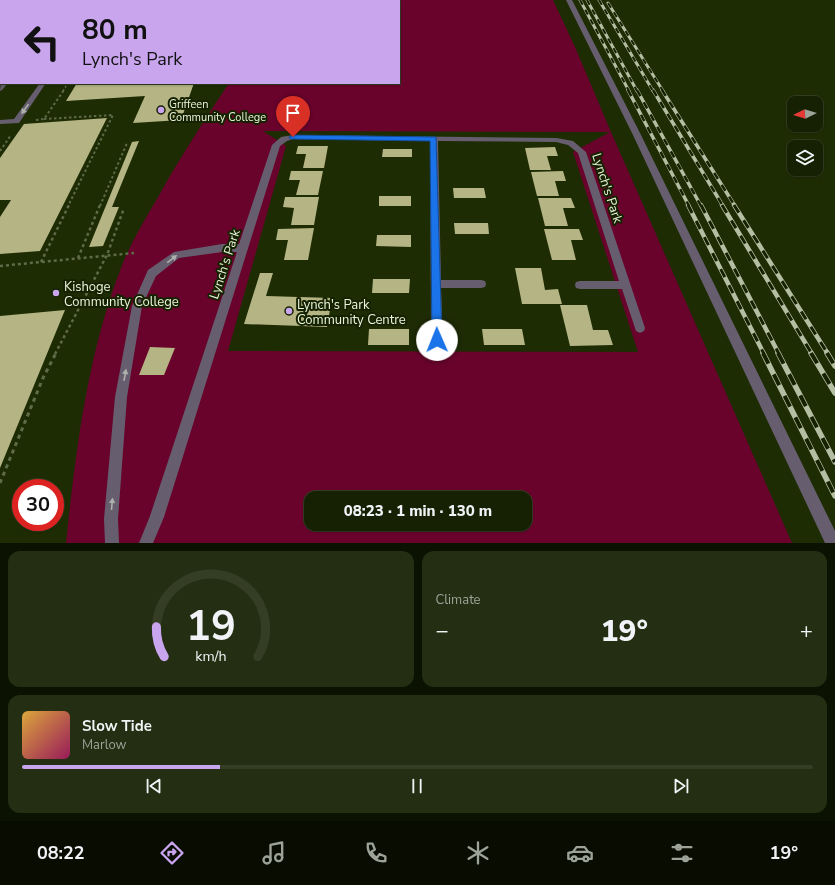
<!DOCTYPE html>
<html lang="en">
<head>
<meta charset="utf-8">
<style>
	:root { --surface:#162103; --page:#232e12; --text:#f1f3f6; --muted:#9ea39a; --line:#353e25; --accent:#c9a5ee }
	body { margin:0; font-family:"Nunito Sans",sans-serif; background:var(--page); color:var(--text); height:100vh; display:flex; flex-direction:column; font-size:15px; white-space:nowrap }
	* { box-sizing:border-box; margin:0 }
	p { font-size:13px; color:var(--muted) }
	.icon { flex:none; width:22px; height:22px; fill:none; stroke:currentColor; stroke-width:2; stroke-linecap:round; stroke-linejoin:round }
	.map { position:relative; height:543px; overflow:hidden }
	.sheet { display:flex; flex-direction:column; gap:8px; padding:8px; background:#0c1202; flex:1 }
	.sheet>* { flex:none }
	.top-card { position:absolute; left:0px; top:0px; width:400px; height:84px; box-shadow:0 1px 3px #0004,0 0 0 1px var(--line); background:#c9a5ee; color:#111; overflow:hidden }
	.needle { width:26px; rotate:265deg }
	.buttons { position:absolute; left:787px; top:96px; display:grid; gap:8px }
	.buttons a { display:grid; place-items:center; width:36px; height:36px; border-radius:8px; background:var(--surface); box-shadow:0 1px 3px #0004,0 0 0 1px var(--line); font-size:20px }
	.speed { position:absolute; left:12px; top:479px; display:flex; gap:8px; font-size:20px; font-weight:700; text-align:center }
	.speed>* { display:grid; place-content:center; width:52px; height:52px; border-radius:50%; background:var(--surface); box-shadow:0 1px 3px #0004,0 0 0 1px var(--line); line-height:1 }
	.speed .limit { border:6px solid #d22; background:#fff; color:#111 }
	.pin { position:absolute; display:grid; place-items:center; width:34px; height:34px; color:#fff; margin:-41px -17px; border-radius:50% 50% 50% 0; rotate:-45deg; box-shadow:0 0 4px #0007 }
	.pin .icon { rotate:45deg }
	.me { position:absolute; width:44px; margin:-22px; rotate:359deg; stroke-linejoin:round; filter:drop-shadow(0 0 3px #0008) }
	.turn { display:flex; align-items:center; gap:14px; height:84px; padding:0 16px; font-size:18px }
	.turn .icon { width:52px; height:52px; stroke-width:2.5 }
	.turn b { display:block; font-size:28px; line-height:34px }
	.big { font-size:30px; font-weight:800; line-height:1.1 }
	.sheet .widget { flex:1; display:flex; flex-direction:column; justify-content:center; gap:6px; min-width:0; padding:0 14px; border-radius:12px; background:var(--page) }
	.sheet .dial { align-items:center; gap:0 }
	.dial svg { height:104px; overflow:visible; fill:none; stroke:var(--line); stroke-width:7; stroke-linecap:round; text-anchor:middle }
	.dial text { fill:var(--text); stroke:none }
	.song { display:flex; align-items:center; gap:12px }
	.cover { width:48px; height:48px; border-radius:6px; background:linear-gradient(135deg,hsl(40 70% 55%),hsl(330 70% 35%)) }
	.played { height:4px; border-radius:2px; background:linear-gradient(90deg,var(--accent) 25%,var(--line) 25%) }
	.keys { display:flex; justify-content:space-around; direction:ltr }
	.heat { display:flex; justify-content:space-between; align-items:center; font-size:22px; direction:ltr }
	.sheet .tiles { flex:1; display:grid; gap:8px; grid-template-columns:1fr 1fr }
	.widget:last-child { grid-column:span 2 }
	.trip { position:absolute; left:304px; top:491px; width:228px; height:40px; border-radius:12px; background:var(--surface); box-shadow:0 1px 3px #0004,0 0 0 1px var(--line); font-weight:800; line-height:40px; text-align:center }
	.tabs { display:flex; height:64px; justify-content:space-around; align-items:center; background:#090d01; color:var(--muted) }
	.tabs .icon { width:28px; height:28px }
	.tabs .current { color:var(--accent) }
	.tabs b { font-size:18px; color:var(--text) }
	.map>svg:first-child { display:block }
</style>
</head>
<body>
<div class="map">
<svg width="835" height="543" viewBox="0 0 835 543">
	<rect width="100%" height="100%" fill="#1e2c04"/>
	<path fill="#6a032c" fill-rule="evenodd" d="M285,0H553L575,47L611,132L792,543H66C76,450 87,356 121,268C130,244 144,221 157,199C179,159 204,121 229,83H399V1H284ZM263,131L610,132L573,152L638,352L228,351L286,146ZM311,498H525V524H311Z"/>
	<path fill="#b5b484" d="M77,83H194L181,120L133,123L145,96L66,101Z
		M107,118L40,251L0,254V217L11,200H0V158L24,124Z
		M139,141L112,207H119L103,246L89,247L132,142Z
		M298,146H328L324,168H303L306,154H296Z
		M555,147L558,156H547L551,170H530L525,148Z
		M383,149H412V157H382Z
		M291,171H323L318,195H296L300,180H289Z
		M563,171L566,181H555L559,196H537L531,172Z
		M453,188H484L486,198H454Z
		M379,196H411V206H379Z
		M285,197H319L314,225H291L294,208L283,207Z
		M538,198H571L575,208H563L568,226H545Z
		M454,223H488L489,234H455Z
		M314,228L308,260H284L288,240H276L278,229Z
		M544,229H579L583,240H571L576,260H552Z
		M377,235H411V247L376,246Z
		M515,268H541L545,290L558,289L562,304H522Z
		M260,273H273L266,296L332,298L327,327L244,324Z
		M373,279H410L409,293H372Z
		M560,305H587L593,330H608L613,345L570,346Z
		M65,310L0,468V316Z
		M369,329H409V345H368Z
		M482,329H522L525,345H484Z
		M150,347L175,348L164,375H139Z"/>
	<g fill="none" stroke-linecap="round" stroke-linejoin="round">
		<path stroke="#5e6b48" stroke-width="1.5" stroke-dasharray="2 2" stroke-linecap="butt" d="M63,91L68,83"/>
		<path stroke="#5e6b48" stroke-width="2" stroke-dasharray="2.5 2.5" stroke-linecap="butt" d="M44,119L113,115L68,206
			M36,120L44,119L64,90
			M0,151L11,135
			M100,206L127,143"/>
		<path stroke="#5e6b48" stroke-width="2.5" stroke-dasharray="3 3" stroke-linecap="butt" d="M78,258L100,205
			M41,262L69,205
			M0,266L134,253
			M55,354L107,255L124,208"/>
		<path stroke="#5e6b48" stroke-width="3" stroke-dasharray="4 4" stroke-linecap="butt" d="M0,483L43,378L56,353"/>
		<path fill="#665e6f" fill-rule="evenodd" d="M566,0H572L640,133L835,531V543H825L632,133Z
			M1,83H8L2,90L0,91Z
			M40,83H46L19,123L0,124V120L14,119Z"/>
		<path fill="#665e6f" fill-rule="evenodd" d="M293,135L556,138L573,141L586,152L645,328L644,331L640,333L636,331L622,289H580L576,288L575,285L576,282L580,281H619L578,153L568,145L556,142L438,141L441,280H481L485,281L486,284L485,287L481,288H441L443,340L441,343L437,345L433,343L431,340L430,141L293,139L287,141L280,146L164,517L153,543H139L150,516L237,252H222L179,258L156,276L142,306L127,397L118,519L119,543H105L104,519L115,397L132,306L148,270L174,252L222,244H239L272,145L281,137Z"/>
		<path fill="#8a7d99" fill-rule="evenodd" d="M5,0H11V1H5Z
			M1,15V21L0,22V16Z"/>
		<g stroke="#b3bea3" stroke-width="3">
			<path id="rail-far3" d="M580,0L629,91
				M587,0L637,91
				M599,0L653,91
				M608,3L663,91"/>
		</g>
		<g stroke="#b3bea3" stroke-width="3.5">
			<path id="rail-far2" d="M628,90L689,206
				M637,90L701,206
				M653,90L723,206
				M662,90L735,206"/>
		</g>
		<g stroke="#b3bea3" stroke-width="4.5">
			<path id="rail-far1" d="M688,205L764,354
				M701,205L779,354
				M722,205L812,354
				M734,205L828,354"/>
		</g>
		<g stroke="#b3bea3" stroke-width="5.5">
			<path id="rail" d="M763,353L835,496
				M778,353L835,462
				M811,353L835,393
				M827,353L835,366"/>
		</g>
		<use href="#rail-far3" stroke="#152200" stroke-width="2" stroke-dasharray="5.5" stroke-linecap="butt"/>
		<use href="#rail-far2" stroke="#152200" stroke-width="2.5" stroke-dasharray="7" stroke-linecap="butt"/>
		<use href="#rail-far1" stroke="#152200" stroke-width="3" stroke-dasharray="9" stroke-linecap="butt"/>
		<use href="#rail" stroke="#152200" stroke-width="4" stroke-dasharray="12" stroke-linecap="butt"/>
	</g>
	<defs><path id="oneway-solid" d="M-6-.8H1V-3.2L6.5 0L1 3.2V.8H-6Z"/></defs>
	<g fill="#aeb0ab">
		<use href="#oneway-solid" transform="translate(25 109) rotate(126)"/>
		<use href="#oneway-solid" transform="translate(172 259) rotate(-37)"/>
		<use href="#oneway-solid" transform="translate(125 375) rotate(-80)"/>
		<use href="#oneway-solid" transform="translate(112 504) rotate(-85)"/>
	</g>
	<path fill="#1a73e8" stroke="#114b97" d="M293,135L436,137L442,340L441,343L437,344L433,343L432,340L430,141L290,139L289,137Z"/>
	<g fill="#c9a5ee" stroke="#152200" stroke-width="1.5">
		<circle cx="161" cy="110" r="4"/>
		<circle cx="56" cy="293" r="4"/>
		<circle cx="289" cy="311" r="4"/>
	</g>
	<g text-anchor="middle" stroke-width="4" stroke-linejoin="round" paint-order="stroke">
		<g font-size="11" fill="#e9f3dc" stroke="#152200" text-anchor="start">
			<text x="169" y="108">Griffeen<tspan x="169" dy="13">Community College</tspan></text>
		</g>
		<g font-size="13" fill="#e9f3dc" stroke="#152200">
			<text transform="translate(608 188) rotate(72)" y="5">Lynch's Park</text>
			<text transform="translate(224 264) rotate(-72)" y="5">Lynch's Park</text>
		</g>
		<g font-size="13" fill="#e9f3dc" stroke="#152200" text-anchor="start">
			<text x="64" y="291">Kishoge<tspan x="64" dy="15">Community College</tspan></text>
			<text x="297" y="309">Lynch's Park<tspan x="297" dy="15">Community Centre</tspan></text>
		</g>
	</g>
</svg>
<div class="buttons">
<a><svg class="needle" viewBox="-14 -14 28 28"><path d="M0-13l5 13h-10z" fill="#e53935"/><path d="M0 13l5-13h-10z" fill="#9ea39a"/></svg></a>
<a><svg class="icon" aria-label="layers" viewBox="0 0 24 24"><path d="M12 4l9 5-9 5-9-5zM3 14l9 5 9-5"/></svg></a>
</div>
<div class="speed"><div class="limit">30</div></div>
<div class="pin" style="left:293px;top:137px;background:#d93025"><svg class="icon" aria-label="arrive" viewBox="0 0 24 24"><path d="M6 21V4h12l-3 4 3 4H6"/></svg></div>
<svg class="me" style="left:437px;top:340px" viewBox="-20 -20 40 40"><circle r="19" fill="#fff"/><path d="M0-13L10 11 0 6-10 11z" fill="#1a73e8"/></svg>
<div class="trip">08:23 · 1 min · 130 m</div>
<div class="top-card">
<div class="turn"><svg class="icon" aria-label="left" viewBox="0 0 24 24"><path d="M17 20v-9H6M10 6l-5 5 5 5"/></svg><div><b>80 m</b>Lynch's Park</div></div>
</div>
</div>
<section class="sheet">
<div class="tiles">
<div class="widget dial"><svg viewBox="0 0 100 80">
<path d="M14 69A42 42 0 1 1 86 69"/>
<path d="M14 69A42 42 0 0 1 8 46" stroke="#c9a5ee"/>
<text x="50" y="56" font-size="32" font-weight="700">19</text>
<text x="50" y="72" font-size="11">km/h</text>
</svg></div>
<div class="widget"><p>Climate</p>
<div class="heat"><a>−</a><b class="big">19°</b><a>+</a></div>
</div>
<div class="widget">
<div class="song"><i class="cover"></i><div><b>Slow Tide</b><p>Marlow</p></div></div>
<div class="played"></div>
<div class="keys"><svg class="icon" aria-label="previous" viewBox="0 0 24 24"><path d="M18 5L8 12l10 7zM5 5v14"/></svg><svg class="icon" aria-label="pause" viewBox="0 0 24 24"><path d="M8 5v14M16 5v14"/></svg><svg class="icon" aria-label="next" viewBox="0 0 24 24"><path d="M6 5l10 7-10 7zM19 5v14"/></svg></div>
</div>
</div>
</section>
<nav class="tabs">
<b>08:22</b>
<svg class="icon current" aria-label="directions" viewBox="0 0 24 24"><path d="M12 3l9 9-9 9-9-9zM9 14v-3h6M13 9l2 2-2 2"/></svg>
<svg class="icon" aria-label="music" viewBox="0 0 24 24"><path d="M9 18V5l10-2v13"/><circle cx="6" cy="18" r="3"/><circle cx="16" cy="16" r="3"/></svg>
<svg class="icon" aria-label="phone" viewBox="0 0 24 24"><path d="M5 4h4l2 5-3 2q2 4 5 5l2-3 5 2v4C11 20 4 13 5 4z"/></svg>
<svg class="icon" aria-label="climate" viewBox="0 0 24 24"><path d="M12 3v18M4 7l16 10M4 17L20 7"/></svg>
<svg class="icon" aria-label="car" viewBox="0 0 24 24"><path d="M5 17H2v-5l4-1 3-4h7l3 4 3 1v5h-3M9 17h6M6 11h13"/><circle cx="7" cy="17" r="2"/><circle cx="17" cy="17" r="2"/></svg>
<svg class="icon" aria-label="filters" viewBox="0 0 24 24"><path d="M4 7h16M4 17h16"/><circle cx="9" cy="7" r="2"/><circle cx="15" cy="17" r="2"/></svg>
<b>19°</b>
</nav>
</body>
</html>
